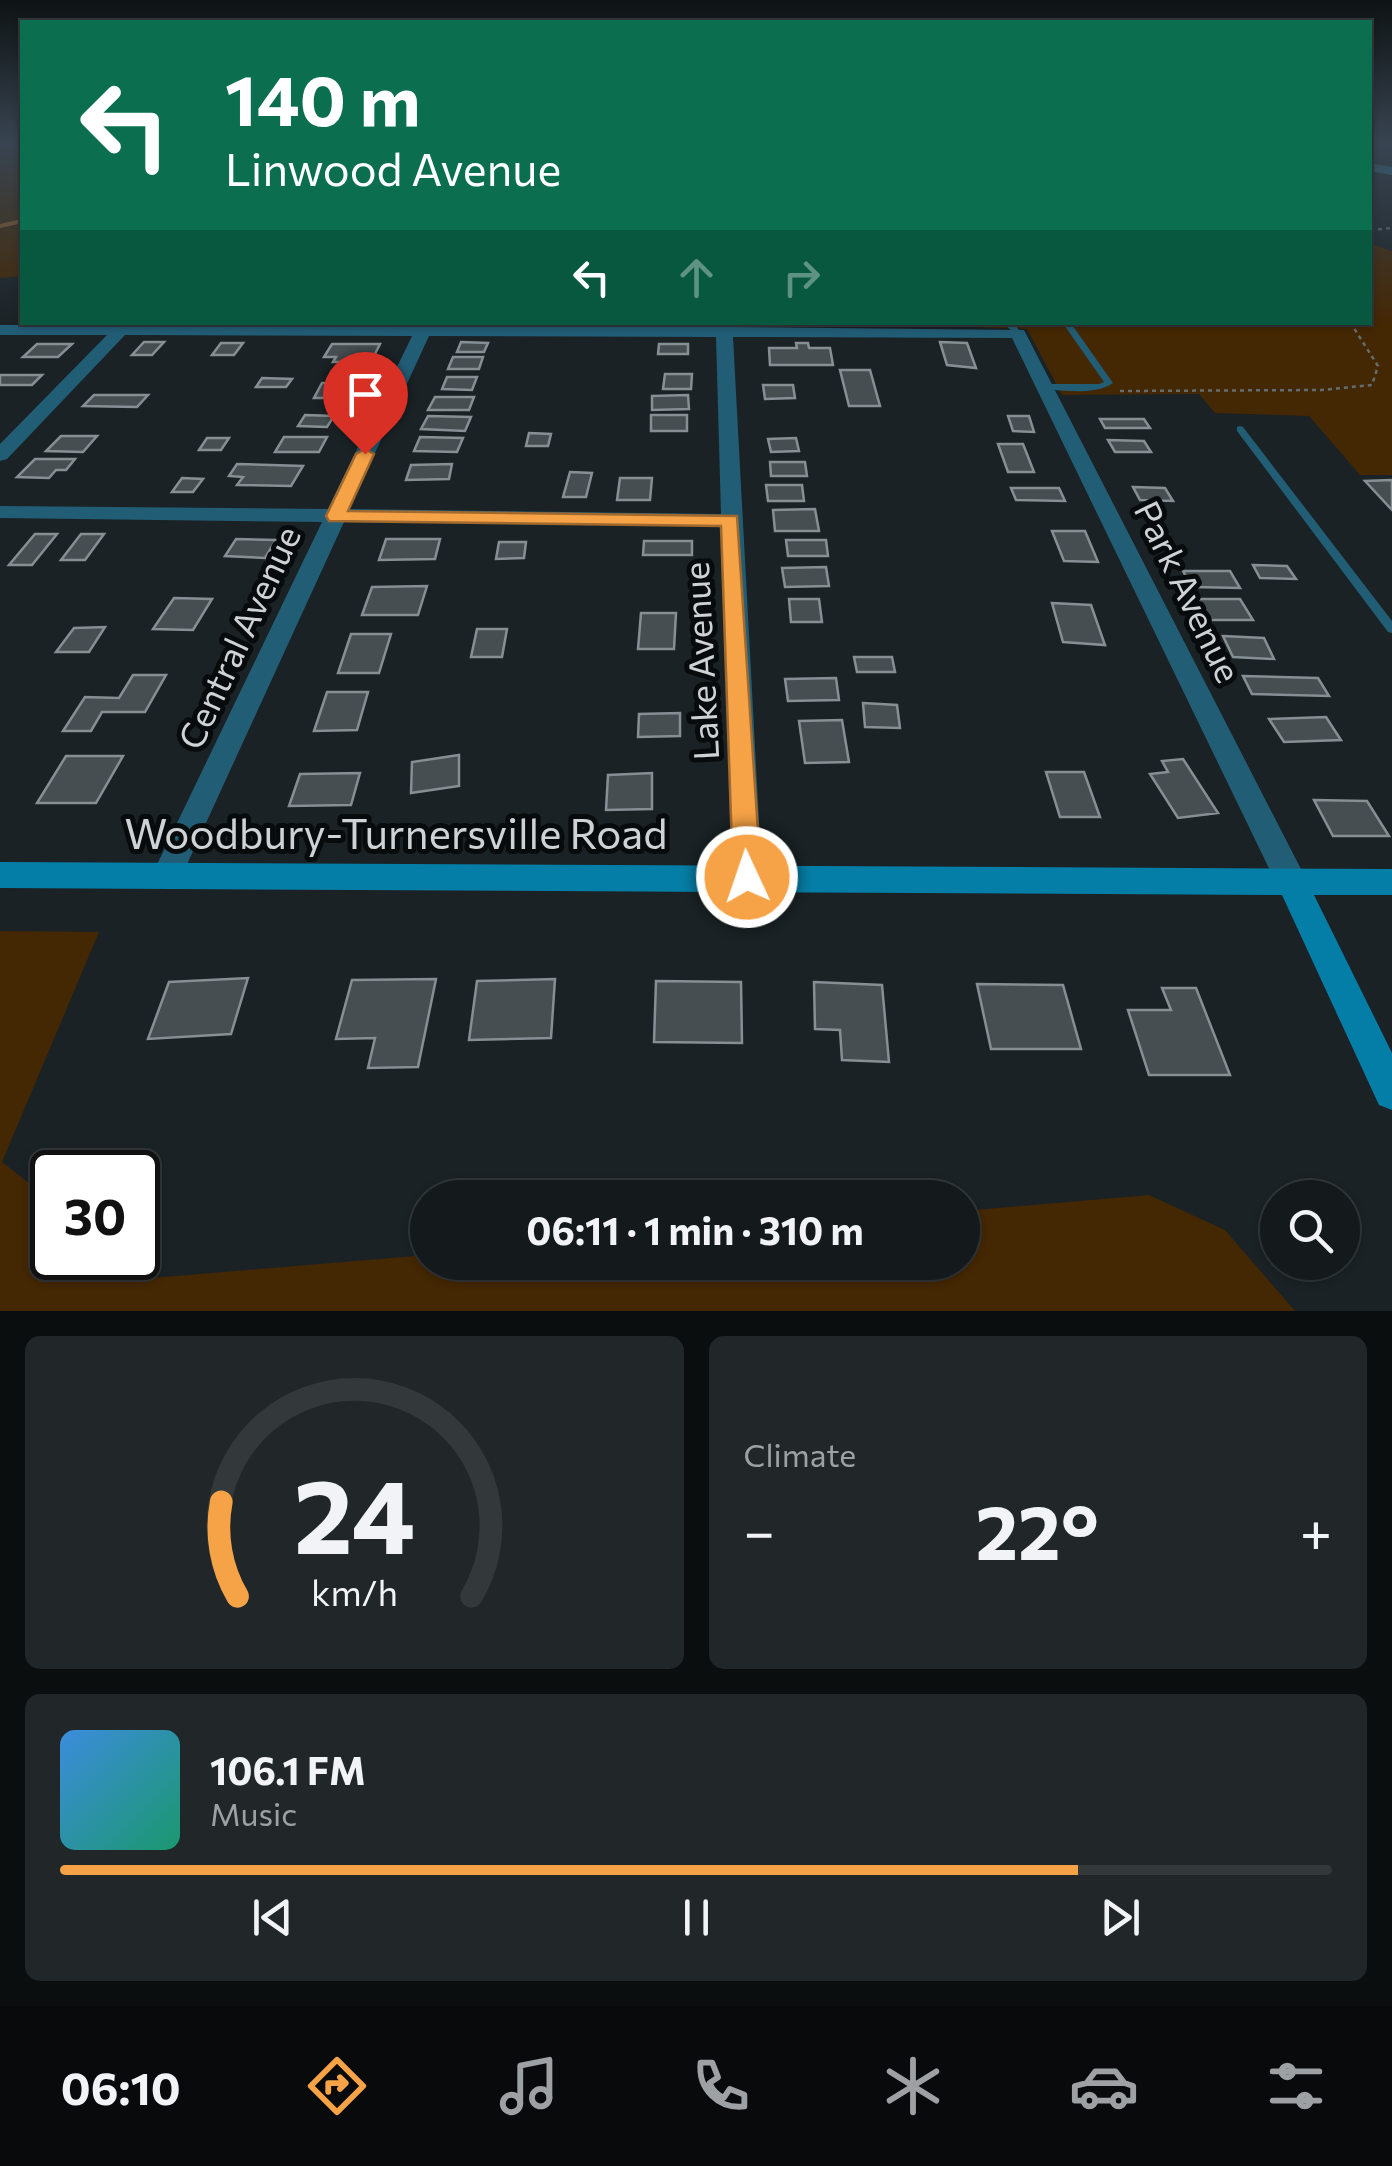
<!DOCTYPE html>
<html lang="en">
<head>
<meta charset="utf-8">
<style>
	:root { --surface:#141a1c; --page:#212729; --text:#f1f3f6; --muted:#9da1a3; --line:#33383b; --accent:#f6a247 }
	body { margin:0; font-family:Commissioner,sans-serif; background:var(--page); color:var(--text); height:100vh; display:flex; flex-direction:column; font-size:38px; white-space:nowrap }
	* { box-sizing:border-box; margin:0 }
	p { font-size:32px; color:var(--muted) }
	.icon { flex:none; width:55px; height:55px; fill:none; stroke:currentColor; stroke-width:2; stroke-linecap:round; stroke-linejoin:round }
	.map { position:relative; height:1311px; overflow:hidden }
	.panel { display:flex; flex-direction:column; gap:25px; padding:25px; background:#0b0e0f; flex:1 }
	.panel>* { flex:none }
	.top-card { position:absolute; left:20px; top:20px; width:1352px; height:305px; border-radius:0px; box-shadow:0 2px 8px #0004,0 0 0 2px var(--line); background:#0b6e4f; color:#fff; overflow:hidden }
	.fabs { position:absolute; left:1260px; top:1180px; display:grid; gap:20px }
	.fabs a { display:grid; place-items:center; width:100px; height:100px; border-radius:50%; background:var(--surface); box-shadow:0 2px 8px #0004,0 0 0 2px var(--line); font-size:50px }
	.speed { position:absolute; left:30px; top:1150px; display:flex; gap:20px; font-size:50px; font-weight:700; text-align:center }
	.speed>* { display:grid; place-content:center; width:130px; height:130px; border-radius:50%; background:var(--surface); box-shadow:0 2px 8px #0004,0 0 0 2px var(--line); line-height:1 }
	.speed .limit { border:5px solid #111; border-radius:15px; background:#fff; color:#111 }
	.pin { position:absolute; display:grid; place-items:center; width:85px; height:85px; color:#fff; margin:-102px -42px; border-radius:50% 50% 50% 0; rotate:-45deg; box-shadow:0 0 10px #0007 }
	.pin .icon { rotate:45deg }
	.me { position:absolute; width:110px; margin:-55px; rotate:357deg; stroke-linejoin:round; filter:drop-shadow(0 0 8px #0008) }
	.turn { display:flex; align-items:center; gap:35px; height:210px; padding:0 40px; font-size:45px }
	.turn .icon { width:130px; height:130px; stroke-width:2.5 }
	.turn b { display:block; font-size:70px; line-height:85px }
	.lanes { display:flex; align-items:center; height:95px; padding:0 40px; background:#0003; justify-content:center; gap:50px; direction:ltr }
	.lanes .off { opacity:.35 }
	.big { font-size:75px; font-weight:700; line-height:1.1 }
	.panel .card { flex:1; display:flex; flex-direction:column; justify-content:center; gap:15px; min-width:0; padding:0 35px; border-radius:15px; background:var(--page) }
	.panel .dial { align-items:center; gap:0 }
	.dial svg { height:260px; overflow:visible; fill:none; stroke:var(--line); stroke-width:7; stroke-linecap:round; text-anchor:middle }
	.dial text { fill:var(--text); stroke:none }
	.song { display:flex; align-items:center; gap:30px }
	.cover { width:120px; height:120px; border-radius:15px; background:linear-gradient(135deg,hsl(210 70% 55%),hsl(160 70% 35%)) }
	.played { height:10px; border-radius:5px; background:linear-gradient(90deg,var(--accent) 80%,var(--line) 80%) }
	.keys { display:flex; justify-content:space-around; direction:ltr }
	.heat { display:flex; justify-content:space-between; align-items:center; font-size:55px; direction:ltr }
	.panel .tiles { flex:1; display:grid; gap:25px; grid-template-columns:1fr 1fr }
	.card:last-child { grid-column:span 2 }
	.trip { position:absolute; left:410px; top:1180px; width:570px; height:100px; border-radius:50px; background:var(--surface); box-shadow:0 2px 8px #0004,0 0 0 2px var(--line); font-weight:700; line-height:100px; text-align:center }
	.dock { display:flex; height:160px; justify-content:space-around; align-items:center; background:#080a0b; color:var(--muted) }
	.dock .icon { width:70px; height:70px }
	.dock .on { color:var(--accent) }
	.dock b { font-size:45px; color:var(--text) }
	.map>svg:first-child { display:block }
</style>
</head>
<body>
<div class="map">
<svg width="1392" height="1311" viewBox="0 0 1392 1311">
	<rect width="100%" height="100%" fill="#1a2225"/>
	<path fill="#442703" d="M0,143H22V276L0,278Z
		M1370,244L1392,251V475H1360L1309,416L1215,413L1199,394L1062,395L1027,329L874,323L1370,322Z
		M0,931L99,932L2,1162L52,1201V1258H126L152,1278L427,1255L428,1262H962L963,1211L1149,1195L1225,1230L1295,1311H0Z"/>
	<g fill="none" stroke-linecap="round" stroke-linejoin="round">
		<path stroke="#945f24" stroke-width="4" d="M0,226L22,221"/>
	</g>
	<path fill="#464e52" stroke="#868f94" stroke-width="2.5" d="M144,342H164L152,355H132Z
		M461,342L488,343L484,352H457Z
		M940,342L967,343L976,368L947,365Z
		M221,343H243L234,355H212Z
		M796,343H808L809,348H830L833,365H770L769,348H797Z
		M37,344H72L58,357H23Z
		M332,344H380L371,362H333L336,357H324Z
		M659,344H688V354H658Z
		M453,357H483L479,369H448Z
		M840,370H870L880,406H849Z
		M665,374H692L691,389H663Z
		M0,375H42L32,385H0Z
		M447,377H477L472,390L442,389Z
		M262,378L292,379L286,387H256Z
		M322,383H358L350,398H314Z
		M763,385H793L795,398L765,399Z
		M94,395H148L137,407L83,406Z
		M688,395L689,409L652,410V396Z
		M435,397H474L469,410H428Z
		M305,415L334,416L327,427L298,426Z
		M651,415H687V431H651Z
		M428,416L471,417L465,431L421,429Z
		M1008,416H1029L1034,432L1013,431Z
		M1100,419H1144L1150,428H1105Z
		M529,433L551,434L548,446H526Z
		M61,436H97L83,452L46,451Z
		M284,437H327L319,452H275Z
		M420,437L463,438L457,452L414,451Z
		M207,438H229L221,450H199Z
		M796,438L799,451L771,452L768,439Z
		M1108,440L1144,441L1151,452H1115Z
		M998,444H1023L1034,472H1008Z
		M35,459H75L66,470H56L49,478L17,477Z
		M770,462H805L807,476H771Z
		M237,464L303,466L291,486L237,485L243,477L229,476Z
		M452,464L449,479L406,480L411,465Z
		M570,472L592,473L586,497H563Z
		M182,478L203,479L193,492H172Z
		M620,478H652L650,500H617Z
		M1392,480V510L1365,481Z
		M1392,480V510L1365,481Z
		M766,485H802L804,501H768Z
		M1133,487L1165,488L1173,501L1140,500Z
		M1011,488H1059L1065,501L1016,500Z
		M815,509L819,531H775L773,510Z
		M1052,531H1085L1098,562L1064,561Z
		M35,534H57L32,565H9Z
		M81,534H104L85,560H61Z
		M236,539L276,540L265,558L225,556Z
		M386,539H440L435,559L379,560Z
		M786,540H826L828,556H788Z
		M644,541H692V555H643Z
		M499,542H526L524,558L496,559Z
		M1253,565L1287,566L1296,579L1260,578Z
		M826,567L829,586L785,587L782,568Z
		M1183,571H1230L1240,588L1192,587Z
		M427,586L418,615H362L372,587Z
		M174,598L212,599L193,630L153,629Z
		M789,599H819L822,622H791Z
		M1196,599H1240L1253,620H1208Z
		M1052,603L1091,605L1105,645L1063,642Z
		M641,613H676L674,649H638Z
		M105,627L89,652H56L74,628Z
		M477,629H507L502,657H471Z
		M351,634H391L379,673H338Z
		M1223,636L1264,638L1274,659L1233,657Z
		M854,657H892L895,672H857Z
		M133,675H166L145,712H102L91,731H63L85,697L119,698Z
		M1243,676L1318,678L1329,696L1252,694Z
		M836,678L839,700L788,701L785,679Z
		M327,692H368L357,730L314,731Z
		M863,703L897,705L900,728L865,727Z
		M680,713V736L638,737L639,714Z
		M1326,717L1341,740L1284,742L1269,719Z
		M842,720L849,762L805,763L799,721Z
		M459,755V786L411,793L412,762Z
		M66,756H123L96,803H37Z
		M1183,759L1218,813L1178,818L1150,774L1168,772L1162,761Z
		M1046,772H1084L1100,817H1060Z
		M360,773L351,805L289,806L300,774Z
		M652,773V809L606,810L608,775Z
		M1314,800L1367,801L1389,836H1333Z
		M248,978L231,1034L148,1039L169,982Z
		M436,979L418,1067L368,1068L375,1038L336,1039L352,980Z
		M555,979L551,1038L469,1040L477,981Z
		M656,981L741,982L742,1043L654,1042Z
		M814,982L882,985L889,1062L842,1060L840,1030L815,1029Z
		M977,984L1063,985L1081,1049H991Z
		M1162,988H1196L1230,1075H1149L1128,1010H1171Z"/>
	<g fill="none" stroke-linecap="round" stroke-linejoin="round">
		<path stroke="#656c6e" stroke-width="2.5" stroke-dasharray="4 4" stroke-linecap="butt" d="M1370,230L1392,228
			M1120,391L1322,390L1372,385L1378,366L1350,322"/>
		<path fill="#225d76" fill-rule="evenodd" d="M1003,322H1012L1022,333L1015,335Z
			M1062,322H1070L1113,383C1096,395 1066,391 1045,389L1044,387L1048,384H1099L1104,382Z
			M1240,426L1243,427L1392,621V633L1388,632L1237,431V427Z"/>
		<path fill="#225d76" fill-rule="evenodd" d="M419,322H435L433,326L716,327V322H732V327L1024,330L1303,873L1308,883L1303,893L1292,896L1281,893L1012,338L733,337L762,877L758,886L747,890L736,886L732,877L722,526L344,522L178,884L167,888L156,884L152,875L322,522L0,518V506L328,509L412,336L125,335L7,459L0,461V444L107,335H0V325L417,326ZM429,336L716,337L721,514L349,509Z"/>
		<path fill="#057ea7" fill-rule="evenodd" d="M0,862L1392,869V895H1314L1392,1053V1110L1379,1105L1282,895L0,888Z"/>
		<path fill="#3196bf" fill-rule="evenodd" d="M1370,163L1392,167V175L1370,171Z"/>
	</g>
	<linearGradient id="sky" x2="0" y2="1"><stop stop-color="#0e1314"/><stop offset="0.44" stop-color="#384451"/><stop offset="1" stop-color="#384451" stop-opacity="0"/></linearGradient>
	<rect width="1392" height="326" fill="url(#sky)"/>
	<path fill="#f6a247" stroke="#a0692e" stroke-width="2.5" d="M365,449L374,454L348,511L737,516L761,877L757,886L747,889L737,886L733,877L721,526L329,521L326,516L356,454Z"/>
	<g text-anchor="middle" stroke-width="10" stroke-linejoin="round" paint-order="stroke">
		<g font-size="35" fill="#cdd2d4" stroke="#080b0c">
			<text transform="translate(1187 592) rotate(64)" y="12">Park Avenue</text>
			<text transform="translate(240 638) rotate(-65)" y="12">Central Avenue</text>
			<text transform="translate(702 661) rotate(-93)" y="12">Lake Avenue</text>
		</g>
		<g font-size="42" fill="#cdd2d4" stroke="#080b0c">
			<text x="396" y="849">Woodbury-Turnersville Road</text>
		</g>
	</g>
</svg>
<div class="fabs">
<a><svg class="icon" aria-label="search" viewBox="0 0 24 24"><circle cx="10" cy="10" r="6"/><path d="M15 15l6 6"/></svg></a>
</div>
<div class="speed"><div class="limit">30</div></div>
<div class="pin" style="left:365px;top:454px;background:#d93025"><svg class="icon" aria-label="arrive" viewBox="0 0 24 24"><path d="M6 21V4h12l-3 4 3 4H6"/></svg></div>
<svg class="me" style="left:747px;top:877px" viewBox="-20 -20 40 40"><circle r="17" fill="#f6a247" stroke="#fff" stroke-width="3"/><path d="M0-11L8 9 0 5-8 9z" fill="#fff"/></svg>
<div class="trip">06:11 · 1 min · 310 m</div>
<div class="top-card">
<div class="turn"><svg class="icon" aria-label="left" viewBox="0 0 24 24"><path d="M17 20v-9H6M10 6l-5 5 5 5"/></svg><div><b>140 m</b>Linwood Avenue</div></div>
<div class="lanes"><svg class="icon" aria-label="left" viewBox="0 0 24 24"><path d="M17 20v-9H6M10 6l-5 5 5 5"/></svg><svg class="icon off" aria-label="ahead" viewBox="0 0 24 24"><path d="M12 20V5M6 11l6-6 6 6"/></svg><svg class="icon off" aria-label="right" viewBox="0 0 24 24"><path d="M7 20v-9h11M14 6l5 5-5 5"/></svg></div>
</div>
</div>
<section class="panel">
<div class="tiles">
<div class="card dial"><svg viewBox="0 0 100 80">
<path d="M14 69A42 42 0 1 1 86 69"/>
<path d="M14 69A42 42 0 0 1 9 40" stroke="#f6a247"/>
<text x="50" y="56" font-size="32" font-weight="700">24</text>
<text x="50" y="72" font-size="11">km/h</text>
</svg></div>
<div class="card"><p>Climate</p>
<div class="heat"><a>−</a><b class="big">22°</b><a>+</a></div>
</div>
<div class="card">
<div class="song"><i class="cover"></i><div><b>106.1 FM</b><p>Music</p></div></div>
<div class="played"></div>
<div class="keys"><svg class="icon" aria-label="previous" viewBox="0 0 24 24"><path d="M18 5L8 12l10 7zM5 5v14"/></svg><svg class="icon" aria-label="pause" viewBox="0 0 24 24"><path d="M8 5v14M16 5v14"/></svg><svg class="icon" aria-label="next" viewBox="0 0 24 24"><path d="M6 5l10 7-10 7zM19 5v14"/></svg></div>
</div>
</div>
</section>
<nav class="dock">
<b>06:10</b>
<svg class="icon on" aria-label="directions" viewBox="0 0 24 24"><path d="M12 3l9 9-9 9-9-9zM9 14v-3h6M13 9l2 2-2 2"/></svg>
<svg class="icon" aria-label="music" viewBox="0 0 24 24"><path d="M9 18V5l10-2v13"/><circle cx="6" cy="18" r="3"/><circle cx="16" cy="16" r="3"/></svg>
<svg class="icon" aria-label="phone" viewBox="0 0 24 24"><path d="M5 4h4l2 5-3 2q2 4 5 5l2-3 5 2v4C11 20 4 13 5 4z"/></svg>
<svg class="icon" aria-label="climate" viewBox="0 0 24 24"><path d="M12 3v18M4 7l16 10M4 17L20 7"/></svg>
<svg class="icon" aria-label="car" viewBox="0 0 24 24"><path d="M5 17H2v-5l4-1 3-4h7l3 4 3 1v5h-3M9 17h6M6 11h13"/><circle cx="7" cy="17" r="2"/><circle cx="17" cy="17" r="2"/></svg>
<svg class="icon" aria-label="filters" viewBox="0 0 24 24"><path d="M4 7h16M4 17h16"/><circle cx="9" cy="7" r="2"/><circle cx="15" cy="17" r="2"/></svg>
</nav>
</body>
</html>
